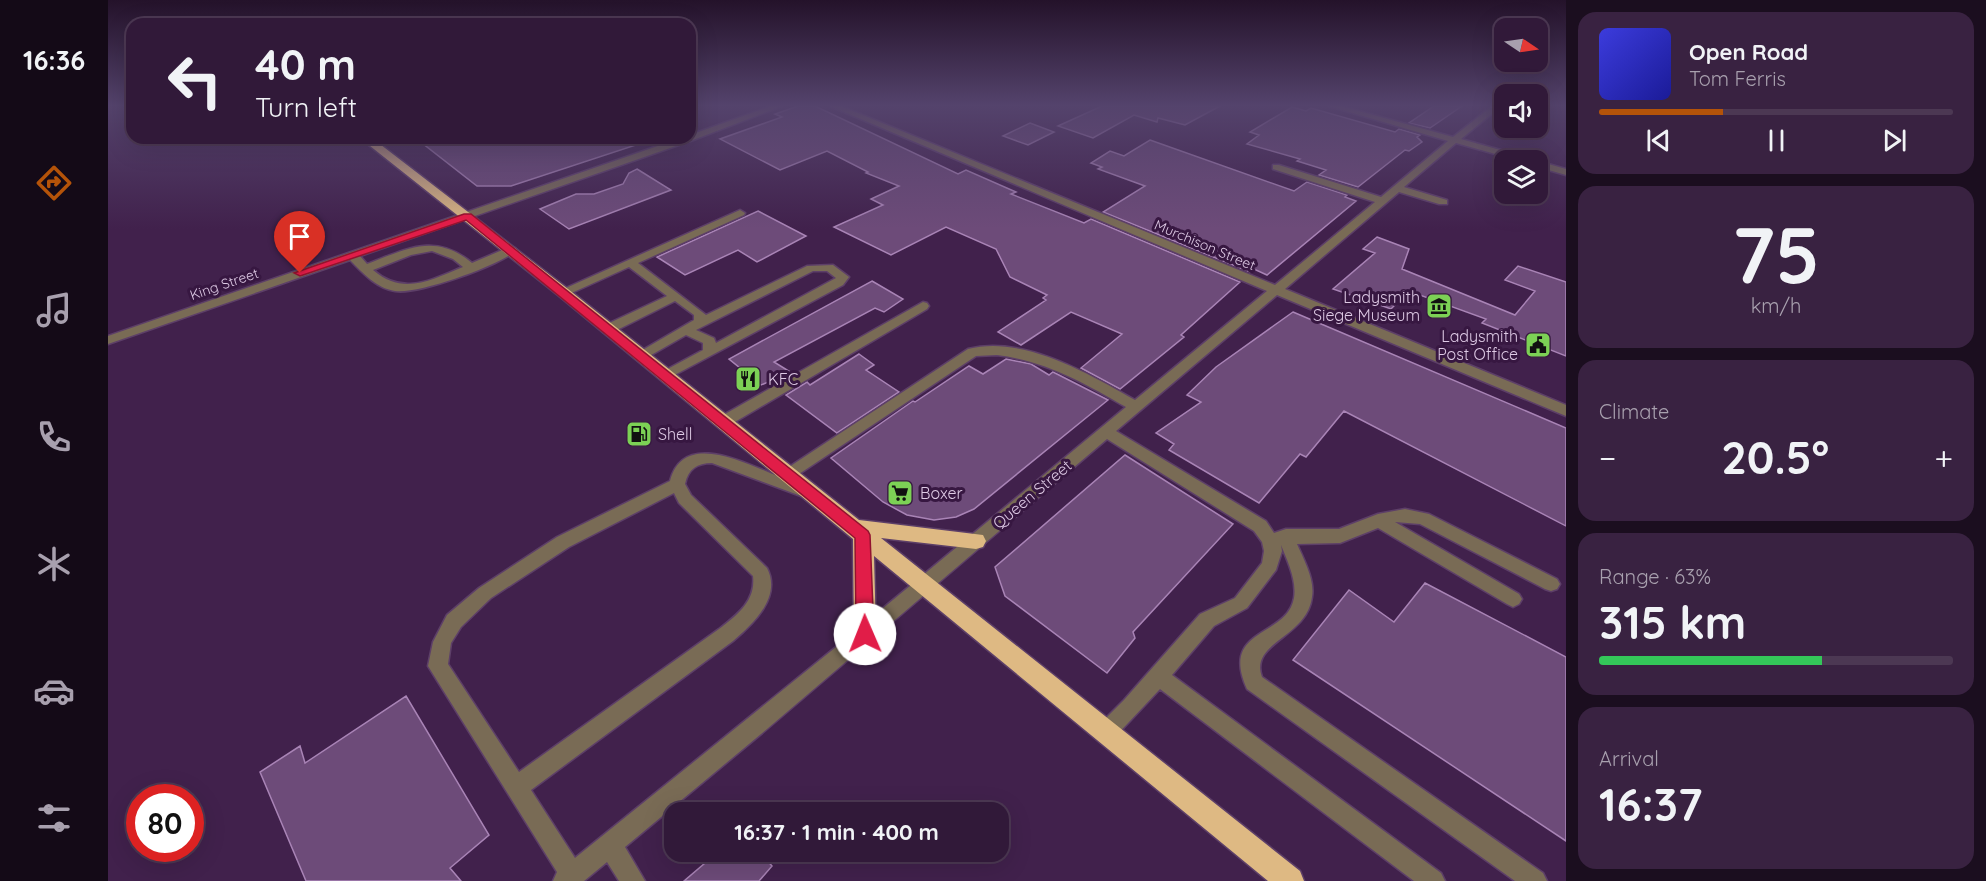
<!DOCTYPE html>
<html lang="en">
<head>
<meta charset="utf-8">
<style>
	:root { --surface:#311939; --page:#392241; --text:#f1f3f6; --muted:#a8a0ae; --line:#4c3853; --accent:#b45309 }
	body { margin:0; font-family:Quicksand,sans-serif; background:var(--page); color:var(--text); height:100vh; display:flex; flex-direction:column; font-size:22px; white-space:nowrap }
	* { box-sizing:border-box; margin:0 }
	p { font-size:20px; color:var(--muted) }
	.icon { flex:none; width:33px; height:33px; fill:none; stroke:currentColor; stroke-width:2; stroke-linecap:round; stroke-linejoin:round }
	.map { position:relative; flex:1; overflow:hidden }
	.side { display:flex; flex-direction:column; gap:12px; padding:12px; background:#1b0e1f; width:420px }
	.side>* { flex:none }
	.guide { position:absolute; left:18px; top:18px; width:570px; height:126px; border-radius:18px; box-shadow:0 6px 24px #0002,0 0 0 2px var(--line); background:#311939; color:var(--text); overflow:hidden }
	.needle { width:39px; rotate:103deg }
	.buttons { position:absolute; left:1386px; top:18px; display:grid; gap:12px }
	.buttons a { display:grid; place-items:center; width:54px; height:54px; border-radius:12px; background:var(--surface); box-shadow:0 6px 24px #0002,0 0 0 2px var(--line); font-size:30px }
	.speed { position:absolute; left:18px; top:784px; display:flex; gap:12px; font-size:30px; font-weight:700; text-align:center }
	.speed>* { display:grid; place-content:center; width:78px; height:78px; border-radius:50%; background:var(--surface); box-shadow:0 6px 24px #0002,0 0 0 2px var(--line); line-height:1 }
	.speed .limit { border:9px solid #d22; background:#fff; color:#111 }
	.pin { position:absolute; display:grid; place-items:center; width:51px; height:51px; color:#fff; margin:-62px -26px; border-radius:50% 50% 50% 0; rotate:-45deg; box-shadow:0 0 6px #0007 }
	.pin .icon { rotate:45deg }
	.me { position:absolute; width:66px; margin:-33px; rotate:359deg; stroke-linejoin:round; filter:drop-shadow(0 0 4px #0008) }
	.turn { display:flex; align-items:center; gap:21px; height:126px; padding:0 30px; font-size:27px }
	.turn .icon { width:78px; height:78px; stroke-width:2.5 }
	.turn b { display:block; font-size:42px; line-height:51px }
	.big { font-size:45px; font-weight:800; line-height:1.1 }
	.side .widget { flex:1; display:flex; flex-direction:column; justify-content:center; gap:9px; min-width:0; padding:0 21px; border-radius:18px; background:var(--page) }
	.side .dial { align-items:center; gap:0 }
	.dial b { font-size:78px; line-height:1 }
	.song { display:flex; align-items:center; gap:18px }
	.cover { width:72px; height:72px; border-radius:9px; background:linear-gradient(135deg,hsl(240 70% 55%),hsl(240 70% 35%)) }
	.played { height:6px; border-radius:3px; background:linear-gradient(90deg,var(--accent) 35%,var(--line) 35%) }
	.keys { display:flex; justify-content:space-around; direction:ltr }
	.heat { display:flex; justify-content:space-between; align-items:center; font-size:33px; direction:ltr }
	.charge { height:9px; border-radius:4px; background:linear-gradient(90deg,#34c759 63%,var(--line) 0) }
	.trip { position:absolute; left:556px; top:802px; width:345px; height:60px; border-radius:18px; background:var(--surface); box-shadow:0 6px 24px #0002,0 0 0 2px var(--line); font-weight:800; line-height:60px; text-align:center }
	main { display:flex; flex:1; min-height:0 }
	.tabs { display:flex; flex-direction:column; width:108px; justify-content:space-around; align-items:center; background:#140a17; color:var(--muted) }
	.tabs .icon { width:42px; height:42px }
	.tabs .on { color:var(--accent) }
	.tabs b { font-size:27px; color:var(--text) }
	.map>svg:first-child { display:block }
</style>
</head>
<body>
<main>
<nav class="tabs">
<b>16:36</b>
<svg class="icon on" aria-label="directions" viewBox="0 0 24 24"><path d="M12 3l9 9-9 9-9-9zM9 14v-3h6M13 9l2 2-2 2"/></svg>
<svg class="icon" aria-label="music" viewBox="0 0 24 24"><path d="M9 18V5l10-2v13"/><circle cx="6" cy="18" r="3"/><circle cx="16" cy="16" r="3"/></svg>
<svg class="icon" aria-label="phone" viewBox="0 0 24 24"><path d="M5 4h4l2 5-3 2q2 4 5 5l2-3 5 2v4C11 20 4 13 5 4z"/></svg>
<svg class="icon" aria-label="climate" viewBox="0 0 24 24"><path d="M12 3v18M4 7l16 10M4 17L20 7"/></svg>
<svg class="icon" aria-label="car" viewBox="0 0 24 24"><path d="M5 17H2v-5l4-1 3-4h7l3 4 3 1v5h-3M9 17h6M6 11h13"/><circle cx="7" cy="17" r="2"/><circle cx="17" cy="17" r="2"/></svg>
<svg class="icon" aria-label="filters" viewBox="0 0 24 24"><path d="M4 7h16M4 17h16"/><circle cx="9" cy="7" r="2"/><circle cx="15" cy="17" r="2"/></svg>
</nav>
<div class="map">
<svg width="1458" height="881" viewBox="0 0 1458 881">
	<rect width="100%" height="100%" fill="#41214c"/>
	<path fill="#6d4b79" stroke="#a984b6" stroke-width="1.5" d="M690,106H707L850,174L858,170L908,192L903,194L976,223L983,219L1132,282L1073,335L1076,337L1012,389L973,368L1014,334L963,312L913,345L890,332L938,300L935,298L939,295L902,277L888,249L838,227L783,255L726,227L775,205L763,199L791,186L758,173L760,172L719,151L672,170L612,139L674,117L667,114Z
		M994,106H1112L1077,125L1050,118L1049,122L1026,115L985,138L950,126Z
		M1326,106H1354L1322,128L1301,123Z
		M1184,107L1198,111L1203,108L1287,132L1291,129L1312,135L1309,137L1314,142L1301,151L1297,150L1250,187L1211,175L1218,170L1189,161L1192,159L1139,144L1151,135L1142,132Z
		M922,123L946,132L920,145L895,136Z
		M331,138H540V141L403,186H369L314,143Z
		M1042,140L1186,191L1199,182L1239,195L1237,197L1248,201L1159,275L1146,269L1142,272L995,212L1037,186L990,169L994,167L983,163L1002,151L1016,156Z
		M529,169L563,190L461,229L432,209L468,194H486L515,184L521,173Z
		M650,211L698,236L649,262L630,250L577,275L549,257Z
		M1269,237L1301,249L1294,269L1407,315L1427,291L1397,280L1410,266L1458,282V356L1374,323L1378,319L1301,291L1283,309L1225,289L1267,253L1255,249Z
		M764,281L795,299L776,312L767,308L666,362L684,373L664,385L660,382L653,385L621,359Z
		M1185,312L1458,428V526L1236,411L1198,457L1192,454L1151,503L1061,450L1066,444L1048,433L1093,402L1079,395L1108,367Z
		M751,354L766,365L758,370L791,392L729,433L678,395L699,382L702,385Z
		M898,359L923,364L941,375L945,372L1000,400L866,509L848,517L826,520L799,515L775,502L723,458L805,401L807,402L861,366L875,374Z
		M1017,455L1125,524L1025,632L1027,638L999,673L897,596L887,567Z
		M1317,583L1458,657V841L1185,660L1241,590L1286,622Z
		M298,696L381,835L342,868L353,881H198L152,772L192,746L197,763Z
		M610,852H652L664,866L651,881H576Z"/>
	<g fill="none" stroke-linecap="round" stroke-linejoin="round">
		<g stroke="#5d3f68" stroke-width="3">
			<path id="minor" d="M663,106H674L585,140L252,256L259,264C299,249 327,232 364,263L399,248H407L409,250C393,265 309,295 287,291C268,288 255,273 242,260L0,344V336L573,138H582V135ZM324,251L345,259L355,267C323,280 295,296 265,270L303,255Z
				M722,106H733L1167,285L1267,202L1165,169V165H1171L1273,197L1340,141L1221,106H1233L1345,137L1384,106H1393L1353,139L1421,158L1422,160H1409L1348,143L1296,187L1339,200V204H1331L1291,192L1177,289L1458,405V416L1169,295L1008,431L1158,521L1166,533L1178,529H1231L1270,514L1297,509L1321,514L1449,579L1452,584L1449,589L1443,591L1437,589L1312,524L1287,522L1411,594L1414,599L1411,604L1405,607L1399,604L1270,528L1232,543L1189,544C1196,560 1207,580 1204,597C1199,638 1141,642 1154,677L1435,873L1439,881H1407L1139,689C1111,627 1179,638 1186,598C1189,580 1179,560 1173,545L1174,551L1168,570L1139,608L1106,626L1064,675L1333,873L1337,881H1306L1052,689L1005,739L998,742L991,739L988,732L991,725L1016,700L1092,614L1127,598L1154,563L1156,551L1154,542L1146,531L999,439L653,734L517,847L537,881H511L499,862L476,881H445L449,872L320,666L325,642L339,615L371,588L449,537L562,481C576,427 643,467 675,478V471L860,349C916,335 981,374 1027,400L1159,291ZM889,355C938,361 976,383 1018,407L733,643L467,858L423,790L625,641C645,624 674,597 659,568L583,495L577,484C580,469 589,463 604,463L693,496H705L707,492L705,488L682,480L868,356ZM566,493L571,503L645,576C648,601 629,615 611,629L411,772L340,664L343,643L353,627L383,598L461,547Z
				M1430,161L1458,169V175L1430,167Z
				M632,210L637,213L636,215L530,263L598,315L699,266L725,265L741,277L735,285L559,379L554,378L552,375L554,372L595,350V343L578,335L538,358L533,359L526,355L586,320V315L567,301L505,332H495L494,329L495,326L559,296L521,267L459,295H451L449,292ZM705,271H719L728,278L608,343L606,338L588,330Z
				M815,302L819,303L821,306L819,309L620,426H610L608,422L610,418Z"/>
		</g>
		<g stroke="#5d3f68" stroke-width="3">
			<path id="highway" d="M252,138H264L460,289L751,520L875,535L878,541L875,547L868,549L773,538L1192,871L1196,881H1160L766,556L768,634L765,641L757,644L749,641L746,634L745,539L450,295Z"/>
		</g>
		<use href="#minor" fill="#796b55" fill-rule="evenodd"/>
		<use href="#highway" fill="#deb983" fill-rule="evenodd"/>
	</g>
	<linearGradient id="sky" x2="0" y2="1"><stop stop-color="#24122a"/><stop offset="0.46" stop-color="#54436c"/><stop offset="1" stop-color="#54436c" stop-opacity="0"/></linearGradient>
	<rect width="1458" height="229" fill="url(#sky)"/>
	<path fill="#e11d48" stroke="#92132f" stroke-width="1.5" d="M356,214H363L760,531L762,535L766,634L763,640L757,642L751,640L748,634L747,538L358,220L195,275L192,276L186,273Z"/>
	<defs>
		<g id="museum-square" transform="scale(1.35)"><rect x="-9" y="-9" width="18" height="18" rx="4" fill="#7cd155" stroke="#371741"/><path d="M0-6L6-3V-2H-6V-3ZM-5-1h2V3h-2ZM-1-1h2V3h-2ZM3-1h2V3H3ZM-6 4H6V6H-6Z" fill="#111"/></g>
		<g id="civic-square" transform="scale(1.35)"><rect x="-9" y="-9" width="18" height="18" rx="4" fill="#7cd155" stroke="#371741"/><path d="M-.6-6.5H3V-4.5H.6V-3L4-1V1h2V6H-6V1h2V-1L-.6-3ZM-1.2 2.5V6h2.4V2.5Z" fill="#111"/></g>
		<g id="restaurant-square" transform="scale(1.35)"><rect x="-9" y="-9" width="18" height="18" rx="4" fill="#7cd155" stroke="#371741"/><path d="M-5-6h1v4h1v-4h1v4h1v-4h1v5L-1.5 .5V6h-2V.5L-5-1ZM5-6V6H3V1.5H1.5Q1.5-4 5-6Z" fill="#111"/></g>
		<g id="fuel-square" transform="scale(1.35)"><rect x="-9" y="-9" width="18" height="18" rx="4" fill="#7cd155" stroke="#371741"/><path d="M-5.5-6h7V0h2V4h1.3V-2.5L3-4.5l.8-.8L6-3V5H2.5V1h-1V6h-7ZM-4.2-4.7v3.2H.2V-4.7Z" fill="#111"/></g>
		<g id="supermarket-square" transform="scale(1.35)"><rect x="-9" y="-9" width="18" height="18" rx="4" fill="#7cd155" stroke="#371741"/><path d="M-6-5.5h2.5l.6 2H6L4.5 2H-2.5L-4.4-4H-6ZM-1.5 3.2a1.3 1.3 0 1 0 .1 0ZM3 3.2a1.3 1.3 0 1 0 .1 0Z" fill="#111"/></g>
	</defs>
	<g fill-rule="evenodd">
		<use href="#museum-square" x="1331" y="306"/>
		<use href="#civic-square" x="1430" y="345"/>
		<use href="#restaurant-square" x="640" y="379"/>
		<use href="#fuel-square" x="531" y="434"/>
		<use href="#supermarket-square" x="792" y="493"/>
	</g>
	<g text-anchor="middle" stroke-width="6" stroke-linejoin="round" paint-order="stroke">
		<g font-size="14" fill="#decae5" stroke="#371741">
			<text transform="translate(1097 245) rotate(23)" y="5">Murchison Street</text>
			<text transform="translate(116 284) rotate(-19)" y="5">King Street</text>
		</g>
		<g font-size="16" fill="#decae5" stroke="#371741" text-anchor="start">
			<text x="1312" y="303" text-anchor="end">Ladysmith<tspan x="1312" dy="18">Siege Museum</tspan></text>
			<text x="1410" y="342" text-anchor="end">Ladysmith<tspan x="1410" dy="18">Post Office</tspan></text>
			<text x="660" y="385">KFC</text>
			<text x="550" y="440">Shell</text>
			<text x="812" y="499">Boxer</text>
		</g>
		<g font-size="16" fill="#decae5" stroke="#371741">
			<text transform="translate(924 494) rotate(-40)" y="6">Queen Street</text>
		</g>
	</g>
</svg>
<div class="buttons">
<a><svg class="needle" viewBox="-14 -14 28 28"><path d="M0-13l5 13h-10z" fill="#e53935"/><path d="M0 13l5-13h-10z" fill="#a8a0ae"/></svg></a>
<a><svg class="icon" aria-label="sound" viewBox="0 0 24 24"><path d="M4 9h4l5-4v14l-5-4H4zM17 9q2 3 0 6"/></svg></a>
<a><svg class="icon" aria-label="layers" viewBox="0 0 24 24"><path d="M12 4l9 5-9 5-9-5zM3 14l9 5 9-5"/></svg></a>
</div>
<div class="speed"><div class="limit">80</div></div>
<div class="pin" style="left:192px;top:273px;background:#d93025"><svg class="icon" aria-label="arrive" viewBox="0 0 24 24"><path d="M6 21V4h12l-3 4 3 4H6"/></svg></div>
<svg class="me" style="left:757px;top:634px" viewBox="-20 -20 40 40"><circle r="19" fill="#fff"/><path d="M0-13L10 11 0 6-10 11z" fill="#e11d48"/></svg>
<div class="trip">16:37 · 1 min · 400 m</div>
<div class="guide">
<div class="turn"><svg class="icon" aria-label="left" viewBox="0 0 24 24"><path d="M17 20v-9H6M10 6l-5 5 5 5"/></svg><div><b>40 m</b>Turn left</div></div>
</div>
</div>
<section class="side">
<div class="widget">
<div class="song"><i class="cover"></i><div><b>Open Road</b><p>Tom Ferris</p></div></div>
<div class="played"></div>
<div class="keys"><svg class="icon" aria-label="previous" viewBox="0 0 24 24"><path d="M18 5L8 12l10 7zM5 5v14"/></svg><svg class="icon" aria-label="pause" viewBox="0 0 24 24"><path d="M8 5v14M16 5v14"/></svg><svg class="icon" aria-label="next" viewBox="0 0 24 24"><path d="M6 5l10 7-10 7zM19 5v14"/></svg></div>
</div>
<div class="widget dial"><b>75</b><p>km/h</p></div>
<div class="widget"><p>Climate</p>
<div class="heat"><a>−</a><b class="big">20.5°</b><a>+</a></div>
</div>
<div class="widget"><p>Range · 63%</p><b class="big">315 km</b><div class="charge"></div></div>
<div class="widget"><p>Arrival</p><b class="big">16:37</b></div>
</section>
</main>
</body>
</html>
